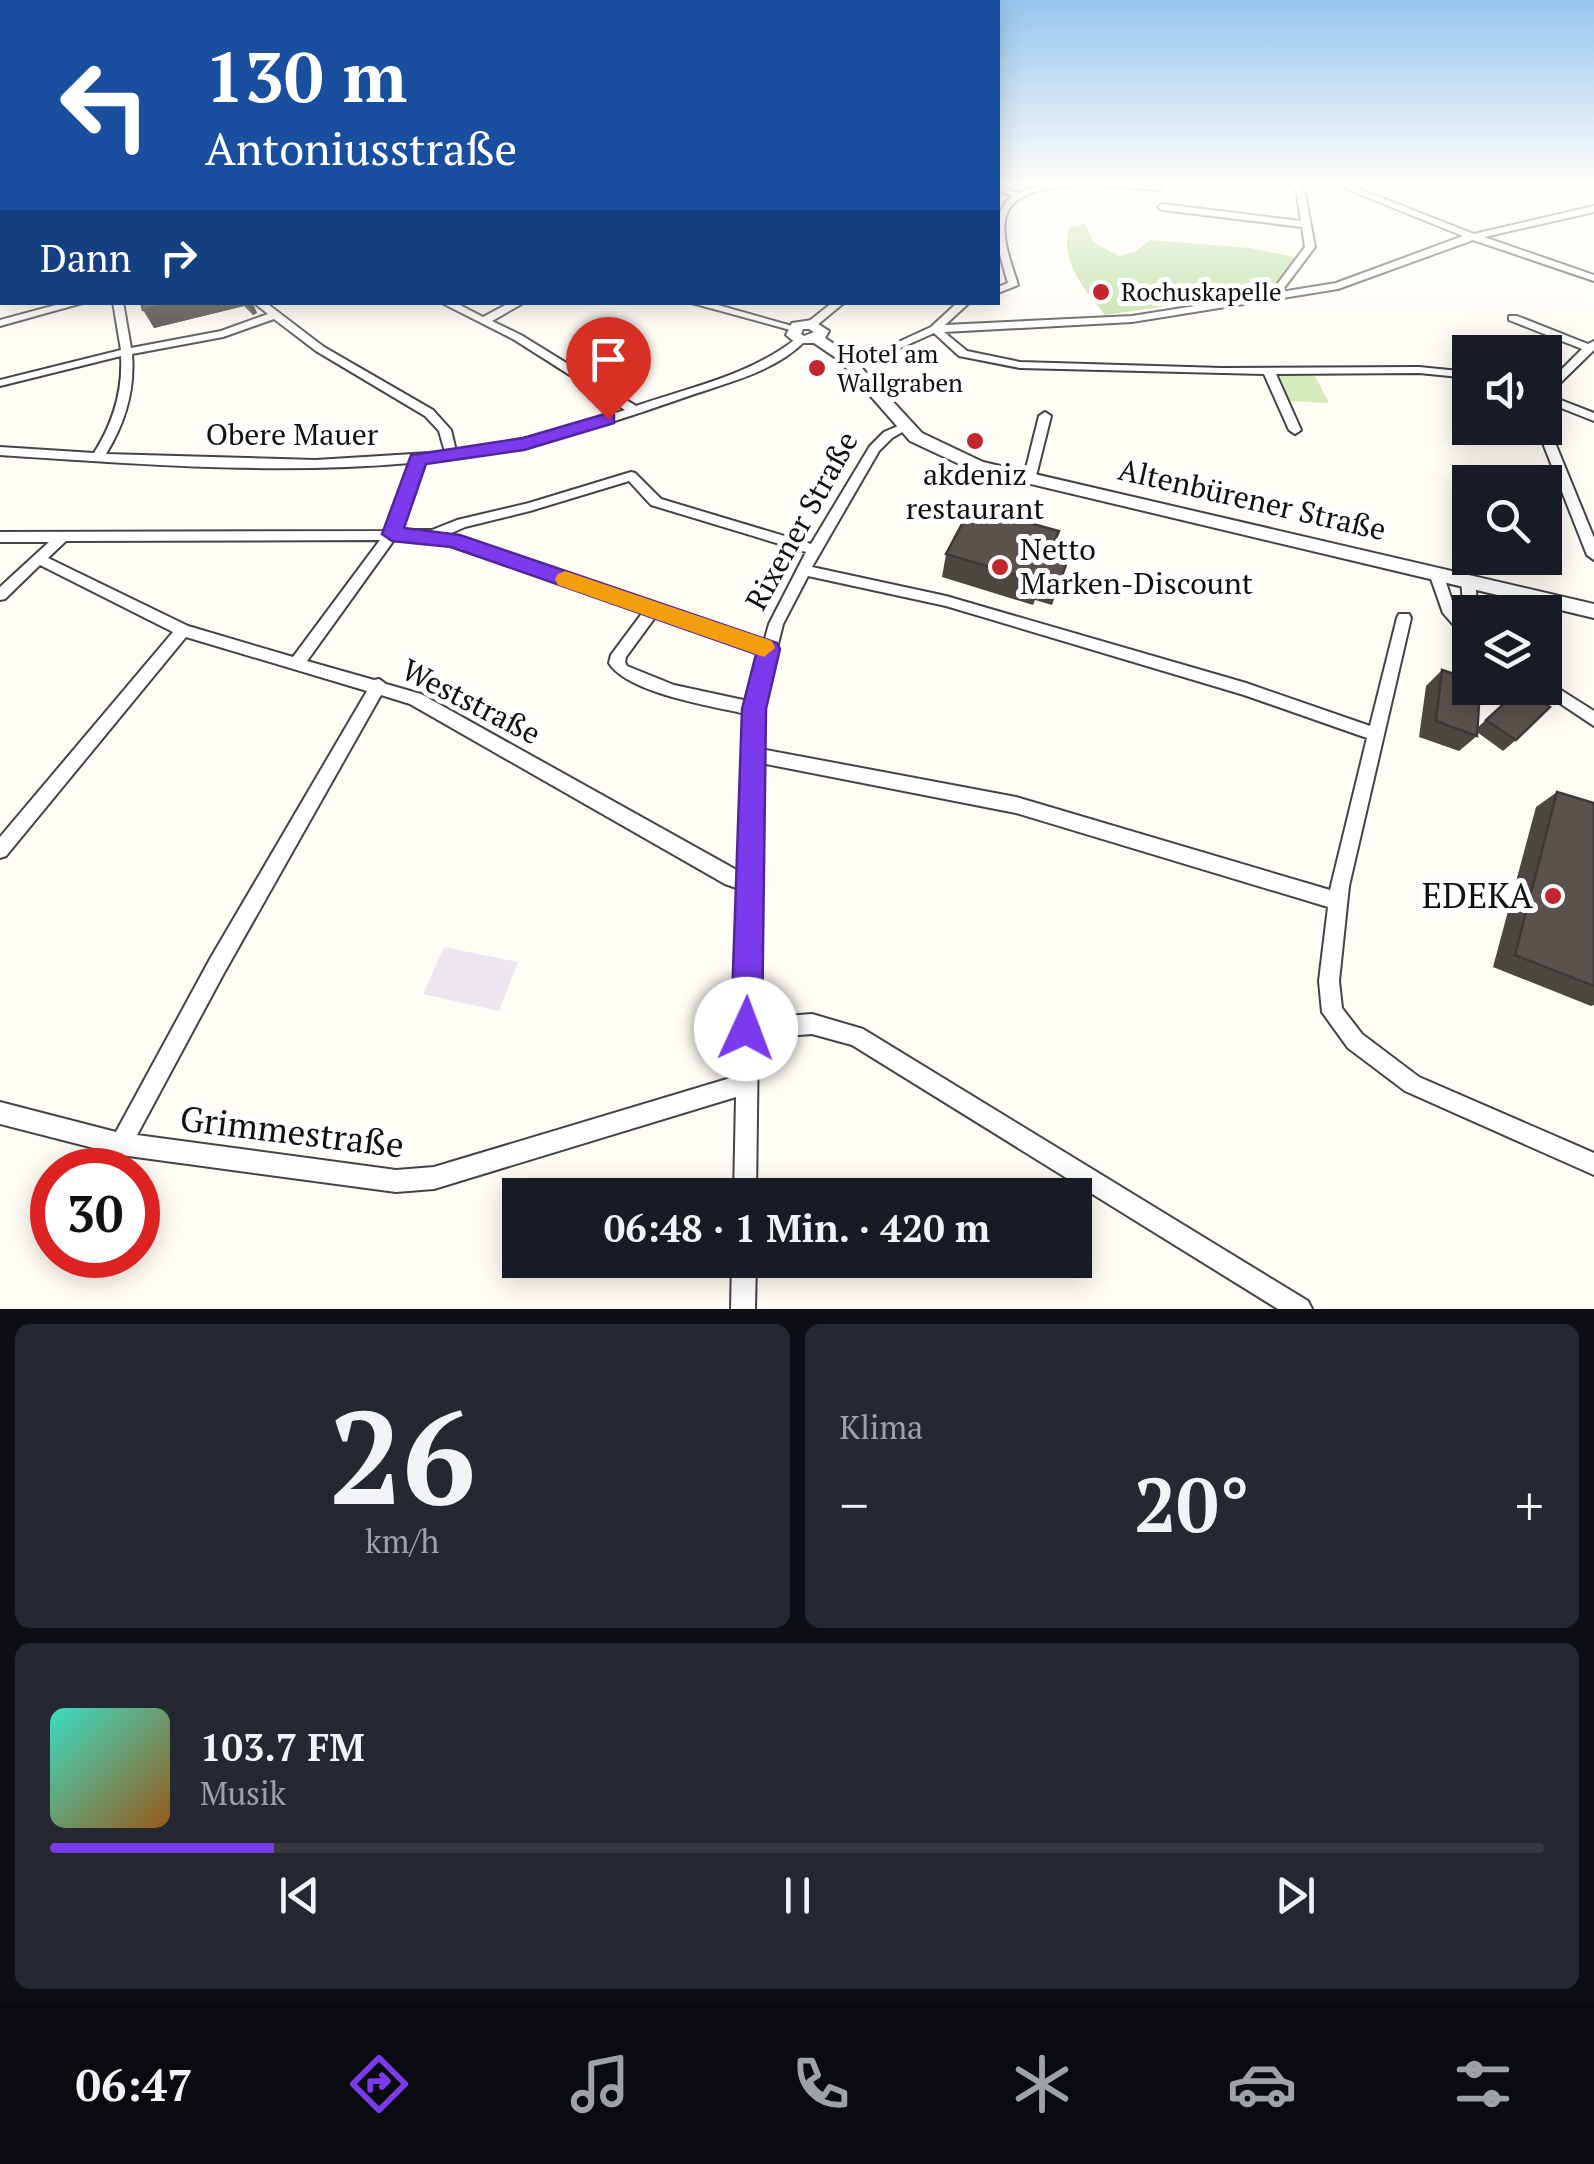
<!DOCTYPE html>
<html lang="de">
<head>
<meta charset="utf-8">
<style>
	:root { --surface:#171b24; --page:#242831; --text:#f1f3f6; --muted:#9ea1a6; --line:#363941; --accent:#7c3aed }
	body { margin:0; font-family:"PT Serif",serif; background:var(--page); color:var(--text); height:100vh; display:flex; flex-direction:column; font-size:38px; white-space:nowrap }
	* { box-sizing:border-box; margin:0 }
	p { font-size:32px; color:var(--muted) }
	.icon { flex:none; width:55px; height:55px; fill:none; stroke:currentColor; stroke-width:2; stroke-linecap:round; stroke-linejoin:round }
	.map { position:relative; height:1309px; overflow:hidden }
	.side { display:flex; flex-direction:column; gap:15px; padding:15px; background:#0d0f14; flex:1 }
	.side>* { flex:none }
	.top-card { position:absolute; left:0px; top:0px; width:1000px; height:305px; box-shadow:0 5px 25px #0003; background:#1a4fa0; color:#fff; overflow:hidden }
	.buttons { position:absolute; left:1452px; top:335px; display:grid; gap:20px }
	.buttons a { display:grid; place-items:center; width:110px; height:110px; border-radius:0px; background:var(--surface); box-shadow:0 5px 25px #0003; font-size:50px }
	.speed { position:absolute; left:30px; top:1148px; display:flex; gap:20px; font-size:50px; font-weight:700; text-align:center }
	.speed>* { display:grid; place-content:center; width:130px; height:130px; border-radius:50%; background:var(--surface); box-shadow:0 5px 25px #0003; line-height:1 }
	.speed .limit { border:15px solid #d22; background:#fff; color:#111 }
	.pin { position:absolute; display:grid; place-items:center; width:85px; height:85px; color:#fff; margin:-102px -42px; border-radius:50% 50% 50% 0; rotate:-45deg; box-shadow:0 0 10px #0007 }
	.pin .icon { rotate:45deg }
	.me { position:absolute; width:110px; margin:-55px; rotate:2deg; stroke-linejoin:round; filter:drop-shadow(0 0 8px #0008) }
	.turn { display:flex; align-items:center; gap:35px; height:210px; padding:0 40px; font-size:45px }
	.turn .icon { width:130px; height:130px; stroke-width:2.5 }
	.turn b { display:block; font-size:70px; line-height:85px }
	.then { display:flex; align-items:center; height:95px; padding:0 40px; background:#0003; gap:20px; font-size:38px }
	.big { font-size:75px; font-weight:800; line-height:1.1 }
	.side .card { flex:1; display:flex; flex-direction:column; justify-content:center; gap:15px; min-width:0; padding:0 35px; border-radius:15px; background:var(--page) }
	.side .dial { align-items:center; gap:0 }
	.dial b { font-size:130px; line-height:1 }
	.song { display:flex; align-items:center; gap:30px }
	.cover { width:120px; height:120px; border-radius:15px; background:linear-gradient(135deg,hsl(170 70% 55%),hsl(30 70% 35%)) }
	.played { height:10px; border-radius:5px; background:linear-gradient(90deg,var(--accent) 15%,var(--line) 15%) }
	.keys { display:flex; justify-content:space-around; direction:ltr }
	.heat { display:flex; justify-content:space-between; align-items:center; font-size:55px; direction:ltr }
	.side .tiles { flex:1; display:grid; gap:15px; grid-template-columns:1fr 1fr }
	.card:last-child { grid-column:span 2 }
	.trip { position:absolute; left:502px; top:1178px; width:590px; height:100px; border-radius:0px; background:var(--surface); box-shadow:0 5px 25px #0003; font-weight:800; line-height:100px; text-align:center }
	.tab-bar { display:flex; height:160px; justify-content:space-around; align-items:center; background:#090b0e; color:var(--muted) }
	.tab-bar .icon { width:70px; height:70px }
	.tab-bar .selected { color:var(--accent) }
	.tab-bar b { font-size:45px; color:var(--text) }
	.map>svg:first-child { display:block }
</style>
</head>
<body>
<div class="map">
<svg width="1594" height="1309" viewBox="0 0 1594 1309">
	<rect width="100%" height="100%" fill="#fffdf5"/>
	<path fill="#eee6ef" d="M444,947L518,962L499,1011L423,994Z"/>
	<path fill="#d5ebbd" d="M1281,376H1315L1329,403L1288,401L1277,379Z"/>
	<path fill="#b9dc9c" d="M1085,224L1093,242L1119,256L1135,252L1150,240L1250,248L1295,257L1276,290L1105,315C1084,288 1060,263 1069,228Z"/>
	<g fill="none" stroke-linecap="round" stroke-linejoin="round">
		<g stroke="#444" stroke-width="4">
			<path id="minor" d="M1048,183C1079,183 1139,177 1164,187L1160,190C1126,188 1019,172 1006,216C1000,237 1012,265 1018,285L998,293V287L1008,283C1000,255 986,218 1012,196L998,190V185L1018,193Z
				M1291,183H1299L1305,194L1315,247L1281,292L1336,283L1463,236L1332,183H1344L1474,234L1594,206V212L1484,237L1594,275V281L1473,240L1338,289L1132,322L944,332L967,351L1020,362L1222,368L1419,367L1470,372V378L1419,373L1276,374L1301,430L1295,434L1289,430L1264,374L1020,368L959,356L934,333L856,368H848L846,366L931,327L958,302H970L945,325L1132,316L1270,294L1305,247L1302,227L1162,210L1158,207L1162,204L1301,221L1297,194Z
				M67,302H86L0,326V320Z
				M113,302H123L131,348L221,331L268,314L253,302H265L324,347L433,410L451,430L456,451L545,435L625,410L513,339L440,302H454L483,317L511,302H525L492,321L521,335L636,406C691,387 751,375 797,338L806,340C774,373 725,383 683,398C597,428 514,455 423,462L400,530H432L457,520L529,503L631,472L635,473L661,499L811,544L870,446L884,432L905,423L911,427L892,438L879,451L812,567L946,596L1246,683L1370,726L1397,618L1399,614H1409L1411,618L1349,886L1339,981L1342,1008L1362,1034L1419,1077L1594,1153V1175L1405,1091L1348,1048L1322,1012L1319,981L1328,907L1016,813L761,763L760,880L762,885L760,890L758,1018L812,1014L863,1029L1308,1301L1312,1309H1278L852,1045L812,1034L758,1038L756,1195H734L736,1097L434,1189L396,1192L121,1155L0,1124V1102L116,1132L210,959L367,691L186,637L6,856L0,858V837L173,632L40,565L5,599L0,600V587L49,542H0V532L386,531L410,463C274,475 136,464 0,455V447L94,453C113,423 123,392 121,356L0,386V380L121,350ZM274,319L316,351L425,416L439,431L445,452L316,460L106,454C125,423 135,391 132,354L223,337ZM629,481L651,505L806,552L769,624L764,642L447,535L465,527L530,511ZM380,540L293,657L188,626L48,558L66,541ZM394,540H433L643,612L611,655L609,663C627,693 712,706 746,714L742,873L421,694L386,684L379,679L374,680L307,661ZM808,576L946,606L1244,695L1367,738L1330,890L1016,797L761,749L762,709L783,624ZM656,616L761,653L748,701L674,685L627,666L625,662L626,657ZM381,695L410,704L725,884L742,890L737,1076L434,1167L396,1170L137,1135L224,973Z
				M688,302H707L799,328L794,331Z
				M833,302H845L816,326H808V322Z
				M1509,316H1517L1588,344L1594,341V350L1555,388L1553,397L1594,413V421L1551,404L1545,409V386L1582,349L1509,320Z
				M1045,412L1051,416L1035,480L1029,484L1023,480L1039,416Z
				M1545,425L1549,428L1594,538V560L1587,555L1537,428H1545Z
				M1436,568L1443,573L1454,607L1470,624V640L1465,638L1443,613L1429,573Z
				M1468,576L1475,581L1478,612H1470V617L1464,612L1461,581Z
				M1545,680L1594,711V726L1540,690L1538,688H1545Z
				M732,1260H756L755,1309H731Z"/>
		</g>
		<g stroke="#444" stroke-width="4">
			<path id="tertiary" d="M812,320L829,331L825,338L849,354L922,433L983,462L1594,604V618L972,470L910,441L839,360L814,343H796L786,335L792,323ZM803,329H809L814,332L804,336L801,334Z"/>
		</g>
		<use href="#minor" fill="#fff" fill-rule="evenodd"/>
		<use href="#tertiary" fill="#fff" fill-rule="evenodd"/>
	</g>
	<path fill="#4d4742" d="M141,302H252L257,313L253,315L244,306L154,328Z
		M1055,541L1066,552L1070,553L1052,605L1035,600L1033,605L942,577L946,554Z
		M1442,670L1477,728L1521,688L1516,740L1503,751L1477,732V736L1459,751L1419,737L1426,686Z
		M1557,792L1594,803V1005L1591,1006L1493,967L1536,807Z"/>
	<path fill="#3f3936" d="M0,262H2V288L0,289Z
		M175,302H242L244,306L154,328L143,310Z
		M247,302H252L257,313L253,315Z"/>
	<path fill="#5a524d" stroke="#3f3936" stroke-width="2.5" d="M0,219H2V262H0Z
		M141,302H175L143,310Z
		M971,507L1059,531L1055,541L1068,545L1066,552L1070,553L1060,582L1043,577L1041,582L946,554Z
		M1442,670L1470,679V688H1480L1477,736L1436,721Z
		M1521,688L1550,707L1516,740L1486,720Z
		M1557,792L1594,803V986L1515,955Z"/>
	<linearGradient id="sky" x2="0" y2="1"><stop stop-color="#95c6ee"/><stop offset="0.5" stop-color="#fffefa"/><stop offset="1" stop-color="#fffefa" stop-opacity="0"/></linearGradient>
	<rect width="1594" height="367" fill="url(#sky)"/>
	<path fill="#7c3aed" stroke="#51269a" stroke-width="2.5" d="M608,413L614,415V423L524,450L426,464L404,528L460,535L777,643L780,649L766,709L762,1029L757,1039L746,1044L736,1039L731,1029L742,709L756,654L451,547L392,541L382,534L411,455L523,438Z"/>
	<path fill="#f59e0b" d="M565,571L772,641L775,648L764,657L558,585L555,579L558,574Z"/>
	<g fill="#c4262e" stroke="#fff" stroke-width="4">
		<circle cx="1101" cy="292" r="10"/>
		<circle cx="817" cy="368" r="10"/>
		<circle cx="975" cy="441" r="10"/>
		<circle cx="1000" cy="567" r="10"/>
		<circle cx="1553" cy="896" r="10"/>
	</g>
	<g text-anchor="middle" stroke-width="10" stroke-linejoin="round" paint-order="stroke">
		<g font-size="25" fill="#111" stroke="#fff" text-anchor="start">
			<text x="1121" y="301">Rochuskapelle</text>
			<text x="837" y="363">Hotel am<tspan x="837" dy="29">Wallgraben</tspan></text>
		</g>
		<g font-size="30" fill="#111" stroke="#fff">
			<text x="292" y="445">Obere Mauer</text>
			<text transform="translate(1252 500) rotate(13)" y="10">Altenbürener Straße</text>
			<text transform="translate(802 521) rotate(-61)" y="10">Rixener Straße</text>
			<text transform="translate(471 702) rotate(27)" y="10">Weststraße</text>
		</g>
		<g font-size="30" fill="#111" stroke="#fff">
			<text x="975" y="485">akdeniz<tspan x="975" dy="34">restaurant</tspan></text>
			<text x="1020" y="560" text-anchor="start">Netto<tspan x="1020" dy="34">Marken-Discount</tspan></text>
		</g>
		<g font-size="35" fill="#111" stroke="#fff" text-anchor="end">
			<text x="1533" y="908">EDEKA</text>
		</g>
		<g font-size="35" fill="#111" stroke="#fff">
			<text transform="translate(292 1132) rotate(7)" y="12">Grimmestraße</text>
		</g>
	</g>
</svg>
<div class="buttons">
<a><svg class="icon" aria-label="sound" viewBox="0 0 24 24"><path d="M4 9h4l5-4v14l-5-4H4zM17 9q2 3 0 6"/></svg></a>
<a><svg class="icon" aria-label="search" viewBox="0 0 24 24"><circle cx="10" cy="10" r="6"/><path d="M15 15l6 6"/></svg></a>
<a><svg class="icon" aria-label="layers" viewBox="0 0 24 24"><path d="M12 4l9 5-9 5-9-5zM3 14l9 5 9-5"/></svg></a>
</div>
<div class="speed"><div class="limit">30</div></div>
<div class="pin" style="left:608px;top:419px;background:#d93025"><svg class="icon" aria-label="arrive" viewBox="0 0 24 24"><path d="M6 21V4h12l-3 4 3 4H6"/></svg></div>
<svg class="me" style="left:746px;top:1029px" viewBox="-20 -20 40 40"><circle r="19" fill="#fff"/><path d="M0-13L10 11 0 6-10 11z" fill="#7c3aed"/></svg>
<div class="trip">06:48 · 1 Min. · 420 m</div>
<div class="top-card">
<div class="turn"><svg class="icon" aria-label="left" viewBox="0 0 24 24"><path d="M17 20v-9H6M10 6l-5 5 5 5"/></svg><div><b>130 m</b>Antoniusstraße</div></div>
<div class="then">Dann<svg class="icon" aria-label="right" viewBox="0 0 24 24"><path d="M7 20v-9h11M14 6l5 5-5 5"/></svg></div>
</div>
</div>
<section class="side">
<div class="tiles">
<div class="card dial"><b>26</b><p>km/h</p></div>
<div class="card"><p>Klima</p>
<div class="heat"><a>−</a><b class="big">20°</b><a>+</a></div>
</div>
<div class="card">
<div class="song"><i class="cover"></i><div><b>103.7 FM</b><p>Musik</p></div></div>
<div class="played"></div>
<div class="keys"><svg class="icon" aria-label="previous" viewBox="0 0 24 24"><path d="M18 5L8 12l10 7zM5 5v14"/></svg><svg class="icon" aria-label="pause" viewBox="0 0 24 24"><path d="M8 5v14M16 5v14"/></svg><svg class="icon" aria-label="next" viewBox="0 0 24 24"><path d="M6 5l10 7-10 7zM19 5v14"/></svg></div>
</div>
</div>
</section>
<nav class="tab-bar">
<b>06:47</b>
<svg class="icon selected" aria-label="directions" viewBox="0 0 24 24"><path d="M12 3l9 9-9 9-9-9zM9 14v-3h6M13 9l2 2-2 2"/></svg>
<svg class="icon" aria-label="music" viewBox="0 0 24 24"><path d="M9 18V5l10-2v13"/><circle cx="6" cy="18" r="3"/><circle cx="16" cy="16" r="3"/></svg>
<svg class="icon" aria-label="phone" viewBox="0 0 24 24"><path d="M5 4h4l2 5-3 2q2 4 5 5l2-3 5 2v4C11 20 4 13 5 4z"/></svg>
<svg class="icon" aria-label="climate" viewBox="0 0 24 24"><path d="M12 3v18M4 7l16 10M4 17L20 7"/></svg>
<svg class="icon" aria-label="car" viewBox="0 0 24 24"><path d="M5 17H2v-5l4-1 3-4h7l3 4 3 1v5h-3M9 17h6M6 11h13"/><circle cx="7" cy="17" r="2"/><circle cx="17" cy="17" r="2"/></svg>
<svg class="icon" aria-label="filters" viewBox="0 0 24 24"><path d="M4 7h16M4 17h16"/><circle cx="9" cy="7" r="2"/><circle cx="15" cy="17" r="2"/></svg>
</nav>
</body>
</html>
